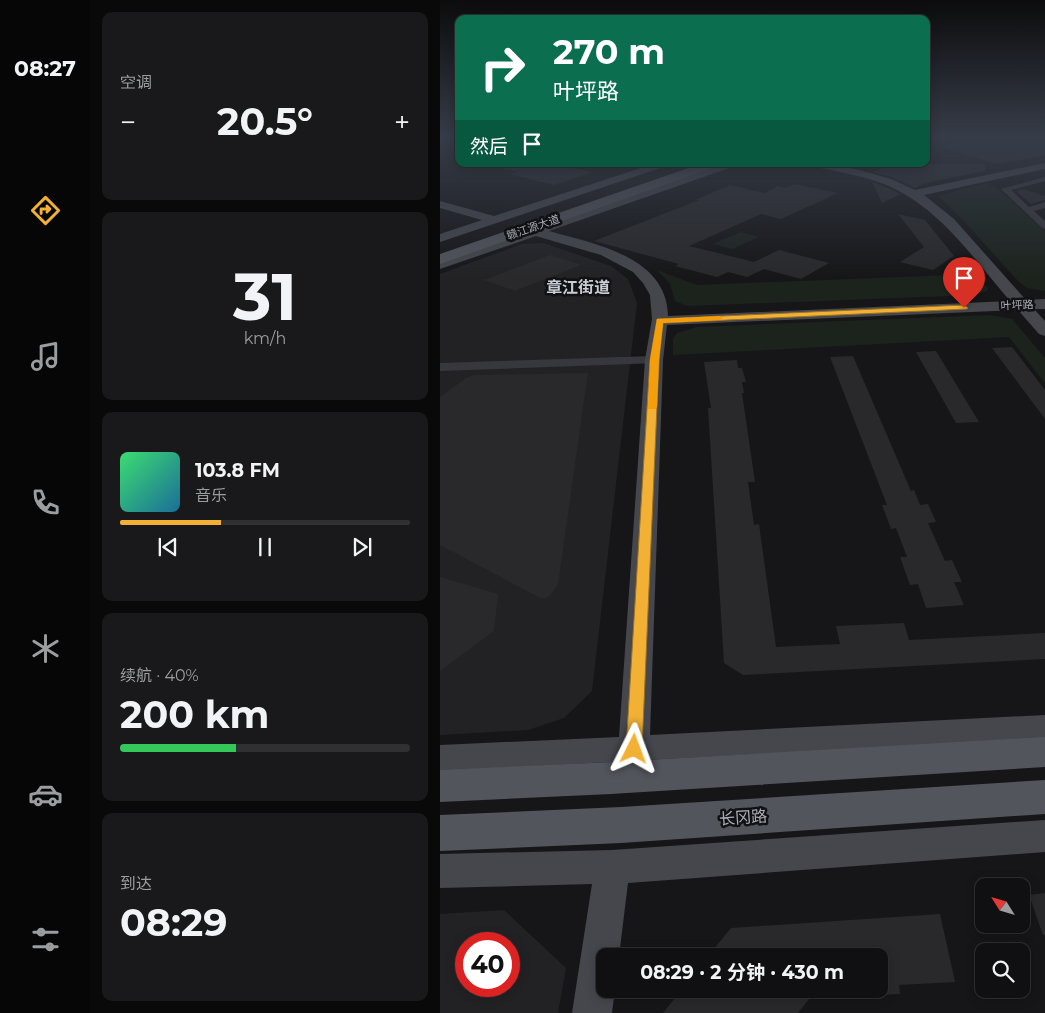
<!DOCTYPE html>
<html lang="zh">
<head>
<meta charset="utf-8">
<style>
	:root { --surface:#101012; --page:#19191b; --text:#f1f3f6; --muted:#9c9d9f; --line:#303032; --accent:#f2b134 }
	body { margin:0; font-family:Montserrat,"Noto Sans SC",sans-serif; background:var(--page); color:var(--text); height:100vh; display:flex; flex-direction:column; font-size:19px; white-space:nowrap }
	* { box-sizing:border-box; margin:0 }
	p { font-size:16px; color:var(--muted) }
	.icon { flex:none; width:28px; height:28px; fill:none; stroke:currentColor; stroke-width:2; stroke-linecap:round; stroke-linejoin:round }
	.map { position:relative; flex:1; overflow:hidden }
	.sheet { display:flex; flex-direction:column; gap:12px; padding:12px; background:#09090a; width:350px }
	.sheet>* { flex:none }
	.guide { position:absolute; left:15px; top:15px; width:475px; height:152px; border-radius:10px; box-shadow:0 2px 12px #0003,0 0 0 1px var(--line); background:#0b6e4f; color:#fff; overflow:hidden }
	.needle { width:32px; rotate:307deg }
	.tools { position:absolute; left:535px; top:878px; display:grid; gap:10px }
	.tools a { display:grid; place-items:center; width:55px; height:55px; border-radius:10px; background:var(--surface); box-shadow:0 2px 12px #0003,0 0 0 1px var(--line); font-size:25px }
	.speed { position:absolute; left:15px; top:932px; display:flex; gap:10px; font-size:25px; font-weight:700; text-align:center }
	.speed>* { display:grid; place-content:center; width:65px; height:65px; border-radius:50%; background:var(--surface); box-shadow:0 2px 12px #0003,0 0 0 1px var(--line); line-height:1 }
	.speed .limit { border:8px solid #d22; background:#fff; color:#111 }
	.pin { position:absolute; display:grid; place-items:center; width:42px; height:42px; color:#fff; margin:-51px -21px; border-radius:50% 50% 50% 0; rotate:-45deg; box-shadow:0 0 5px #0007 }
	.pin .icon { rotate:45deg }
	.me { position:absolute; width:55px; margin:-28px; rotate:3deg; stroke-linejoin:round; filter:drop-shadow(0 0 4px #0008) }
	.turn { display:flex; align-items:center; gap:18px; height:105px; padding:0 15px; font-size:22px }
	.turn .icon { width:65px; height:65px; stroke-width:2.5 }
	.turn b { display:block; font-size:35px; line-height:42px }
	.then { display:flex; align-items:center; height:48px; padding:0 15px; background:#0003; gap:10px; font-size:19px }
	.big { font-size:38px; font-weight:700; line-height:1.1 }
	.sheet .tile { flex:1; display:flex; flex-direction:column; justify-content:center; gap:8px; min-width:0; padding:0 18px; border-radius:10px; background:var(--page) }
	.sheet .dial { align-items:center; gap:0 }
	.dial b { font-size:65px; line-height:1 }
	.song { display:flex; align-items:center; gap:15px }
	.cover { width:60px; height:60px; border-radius:8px; background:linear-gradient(135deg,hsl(140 70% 55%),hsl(200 70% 35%)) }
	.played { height:5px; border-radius:2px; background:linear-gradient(90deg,var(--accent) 35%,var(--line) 35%) }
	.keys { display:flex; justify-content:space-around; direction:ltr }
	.heat { display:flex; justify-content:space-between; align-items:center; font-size:28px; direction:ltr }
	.charge { height:8px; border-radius:4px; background:linear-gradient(90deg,#34c759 40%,var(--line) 0) }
	.trip { position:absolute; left:156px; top:948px; width:292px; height:50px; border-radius:10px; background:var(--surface); box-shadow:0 2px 12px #0003,0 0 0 1px var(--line); font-weight:700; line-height:50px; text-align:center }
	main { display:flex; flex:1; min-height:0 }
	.menu { display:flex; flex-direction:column; width:90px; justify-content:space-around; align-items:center; background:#060607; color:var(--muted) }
	.menu .icon { width:35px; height:35px }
	.menu .on { color:var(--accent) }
	.menu b { font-size:22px; color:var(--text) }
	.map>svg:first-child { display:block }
</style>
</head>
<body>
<main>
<nav class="menu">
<b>08:27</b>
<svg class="icon on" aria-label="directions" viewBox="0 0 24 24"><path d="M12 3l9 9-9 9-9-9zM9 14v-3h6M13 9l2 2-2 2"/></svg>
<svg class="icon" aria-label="music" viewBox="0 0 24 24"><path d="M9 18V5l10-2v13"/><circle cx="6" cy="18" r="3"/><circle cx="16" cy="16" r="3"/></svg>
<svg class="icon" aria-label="phone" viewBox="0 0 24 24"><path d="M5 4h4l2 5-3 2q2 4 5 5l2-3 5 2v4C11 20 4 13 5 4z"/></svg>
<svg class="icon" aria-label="climate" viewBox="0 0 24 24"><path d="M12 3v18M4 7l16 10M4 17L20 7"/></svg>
<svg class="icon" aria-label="car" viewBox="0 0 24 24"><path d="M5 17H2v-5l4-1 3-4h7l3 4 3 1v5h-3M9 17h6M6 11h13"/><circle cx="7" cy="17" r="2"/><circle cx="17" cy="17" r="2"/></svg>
<svg class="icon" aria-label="filters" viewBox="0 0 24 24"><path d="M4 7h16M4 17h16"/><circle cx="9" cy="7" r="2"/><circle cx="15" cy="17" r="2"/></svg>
</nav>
<section class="sheet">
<div class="tile"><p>空调</p>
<div class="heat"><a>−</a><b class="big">20.5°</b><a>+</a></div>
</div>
<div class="tile dial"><b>31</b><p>km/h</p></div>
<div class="tile">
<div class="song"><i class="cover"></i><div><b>103.8 FM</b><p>音乐</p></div></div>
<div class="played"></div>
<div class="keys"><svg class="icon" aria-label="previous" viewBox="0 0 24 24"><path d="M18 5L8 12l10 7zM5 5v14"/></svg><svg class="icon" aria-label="pause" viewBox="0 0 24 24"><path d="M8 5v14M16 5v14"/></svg><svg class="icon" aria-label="next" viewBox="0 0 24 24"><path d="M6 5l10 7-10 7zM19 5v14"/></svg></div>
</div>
<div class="tile"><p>续航 · 40%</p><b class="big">200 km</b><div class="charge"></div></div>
<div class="tile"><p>到达</p><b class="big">08:29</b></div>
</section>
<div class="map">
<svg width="605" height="1013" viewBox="0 0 605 1013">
	<rect width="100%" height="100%" fill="#161618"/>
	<path fill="#222225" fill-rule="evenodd" d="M103,243L171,266L188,279L197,303L152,691L124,718L88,730L0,735V274L82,244Z
		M64,910L126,968L118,1013H0V914ZM26,944H69V986H26Z"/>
	<path fill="#1c231d" d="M546,183L558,189L605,231V291L587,288L579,282L521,218L498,196Z
		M301,232L319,237L292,249L273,244Z
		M217,270L257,285L536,274L548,288L547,291L535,295L247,306L235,301L230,284Z
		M550,315L572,319L605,358V383L569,337L233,355V339L237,333L256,327Z"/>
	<path fill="#29292c" d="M545,137H605V155L557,164L497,146Z
		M65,164H115L153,172L114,185L70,174L78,172L64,169Z
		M451,164H545V171L486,183L475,188L452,177L433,172Z
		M432,182L443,186L461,194L442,203Z
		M354,184L398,193L341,219L321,214L249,246L314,262L339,250L389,263L361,279L324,269L307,277L288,272L277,277L235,266L239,264L154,241L259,200H255L290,185L324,193L338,186L346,188Z
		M583,189L605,196V200L591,204L576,191Z
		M458,214L485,220L514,256L493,270L460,262L484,247Z
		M110,255L141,265L75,291L44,280Z
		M572,347L605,390V419L552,348Z
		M496,351L539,422L516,423L476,352Z
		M413,356L471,491L474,490L480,505L488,504L496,522L488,523L505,561L512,560L522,582H514L524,605L486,608L478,584L470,585L460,557H467L456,528L451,529L442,505H447L390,357Z
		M297,360L298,368H302L306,382H302L304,393H302L315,482H308L314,525L319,524L336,647L400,644L396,626L464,623L469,640L605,633V659L303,675L284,663L268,408H271L264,362Z
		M148,373L118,584L110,596L102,599L0,545V397L26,378L34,375Z
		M0,577L58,594L54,631L0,671Z
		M605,893V935H603L589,895Z
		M500,914L515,982L459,985L460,994L440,995V956H268L291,928Z
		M242,989H377L358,1013H223Z"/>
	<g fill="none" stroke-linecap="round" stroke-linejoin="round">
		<path fill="#37383d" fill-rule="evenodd" d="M605,177V181L571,190L589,207L605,202V208L594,211L605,221V229L602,228L561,189Z
			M214,356L220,360L218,363L0,371V363Z"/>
		<path fill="#45474d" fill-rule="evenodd" d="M605,163V169L484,195L514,219L586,300L605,299V309H594L605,321V336L599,334L578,310L227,325L223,360L210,735L605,715V739L0,771V745L179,737L205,360L212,319L210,295L203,283L193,272L161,255L96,236L0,269V260L282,164H296L295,166L109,231C154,244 227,256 228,316L570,301C532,257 500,207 444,184C421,175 397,172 373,166L372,164H392L423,171L451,179L475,190Z
			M213,164H227L226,166L0,242V234L42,220L0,208V201L54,216Z
			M605,820V852L188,883L179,956H165V989H175L172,1013H132L152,884L0,888V854L172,850Z"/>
		<path fill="#53555c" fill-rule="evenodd" d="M260,164H277L275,167L0,264V254Z
			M605,737V767L171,794L0,802V770L171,762Z
			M605,780V814L181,843L0,851V815L181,807Z"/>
	</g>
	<linearGradient id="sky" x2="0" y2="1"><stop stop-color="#0c0c0d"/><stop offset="0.49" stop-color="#363c48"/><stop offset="1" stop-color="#363c48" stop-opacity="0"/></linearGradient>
	<rect width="605" height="279" fill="url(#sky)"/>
	<path fill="#f2b134" stroke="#9d7322" d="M524,305L528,308L527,309L223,323L219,360L202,749L200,754L194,756L189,754L186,749L210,360L217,319Z"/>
	<path fill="#f59e0b" d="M280,316L282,317V320L223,323L219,360L217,407L215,409H208L210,360L217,319Z"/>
	<g text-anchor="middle" stroke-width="5" stroke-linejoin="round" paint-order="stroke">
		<g font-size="11" fill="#a8adb8" stroke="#111113">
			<text transform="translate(93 227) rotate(-19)" y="4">赣江源大道</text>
			<text transform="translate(577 305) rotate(-3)" y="4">叶坪路</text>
		</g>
		<g font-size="16" font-weight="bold" fill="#c9ccd4" stroke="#111113">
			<text x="138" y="293">章江街道</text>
		</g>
		<g font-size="16" fill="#a8adb8" stroke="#111113">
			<text transform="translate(303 817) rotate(-4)" y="6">长冈路</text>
		</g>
	</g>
</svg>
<div class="tools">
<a><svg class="needle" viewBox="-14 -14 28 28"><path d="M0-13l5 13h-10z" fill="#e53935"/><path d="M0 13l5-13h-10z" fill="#9c9d9f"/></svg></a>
<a><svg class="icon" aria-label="search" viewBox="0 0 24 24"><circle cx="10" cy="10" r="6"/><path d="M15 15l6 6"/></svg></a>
</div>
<div class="speed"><div class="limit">40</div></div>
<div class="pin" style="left:524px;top:308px;background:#d93025"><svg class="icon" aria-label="arrive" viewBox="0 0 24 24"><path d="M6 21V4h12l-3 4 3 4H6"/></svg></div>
<svg class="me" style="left:194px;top:749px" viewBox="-20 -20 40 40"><path d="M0-17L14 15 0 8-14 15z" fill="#f2b134" stroke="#fff" stroke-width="4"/></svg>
<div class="trip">08:29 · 2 分钟 · 430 m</div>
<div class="guide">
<div class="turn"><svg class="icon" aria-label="right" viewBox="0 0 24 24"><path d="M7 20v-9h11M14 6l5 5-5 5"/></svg><div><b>270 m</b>叶坪路</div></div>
<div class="then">然后<svg class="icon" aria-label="arrive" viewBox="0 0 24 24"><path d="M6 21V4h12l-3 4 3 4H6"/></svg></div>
</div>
</div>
</main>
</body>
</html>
